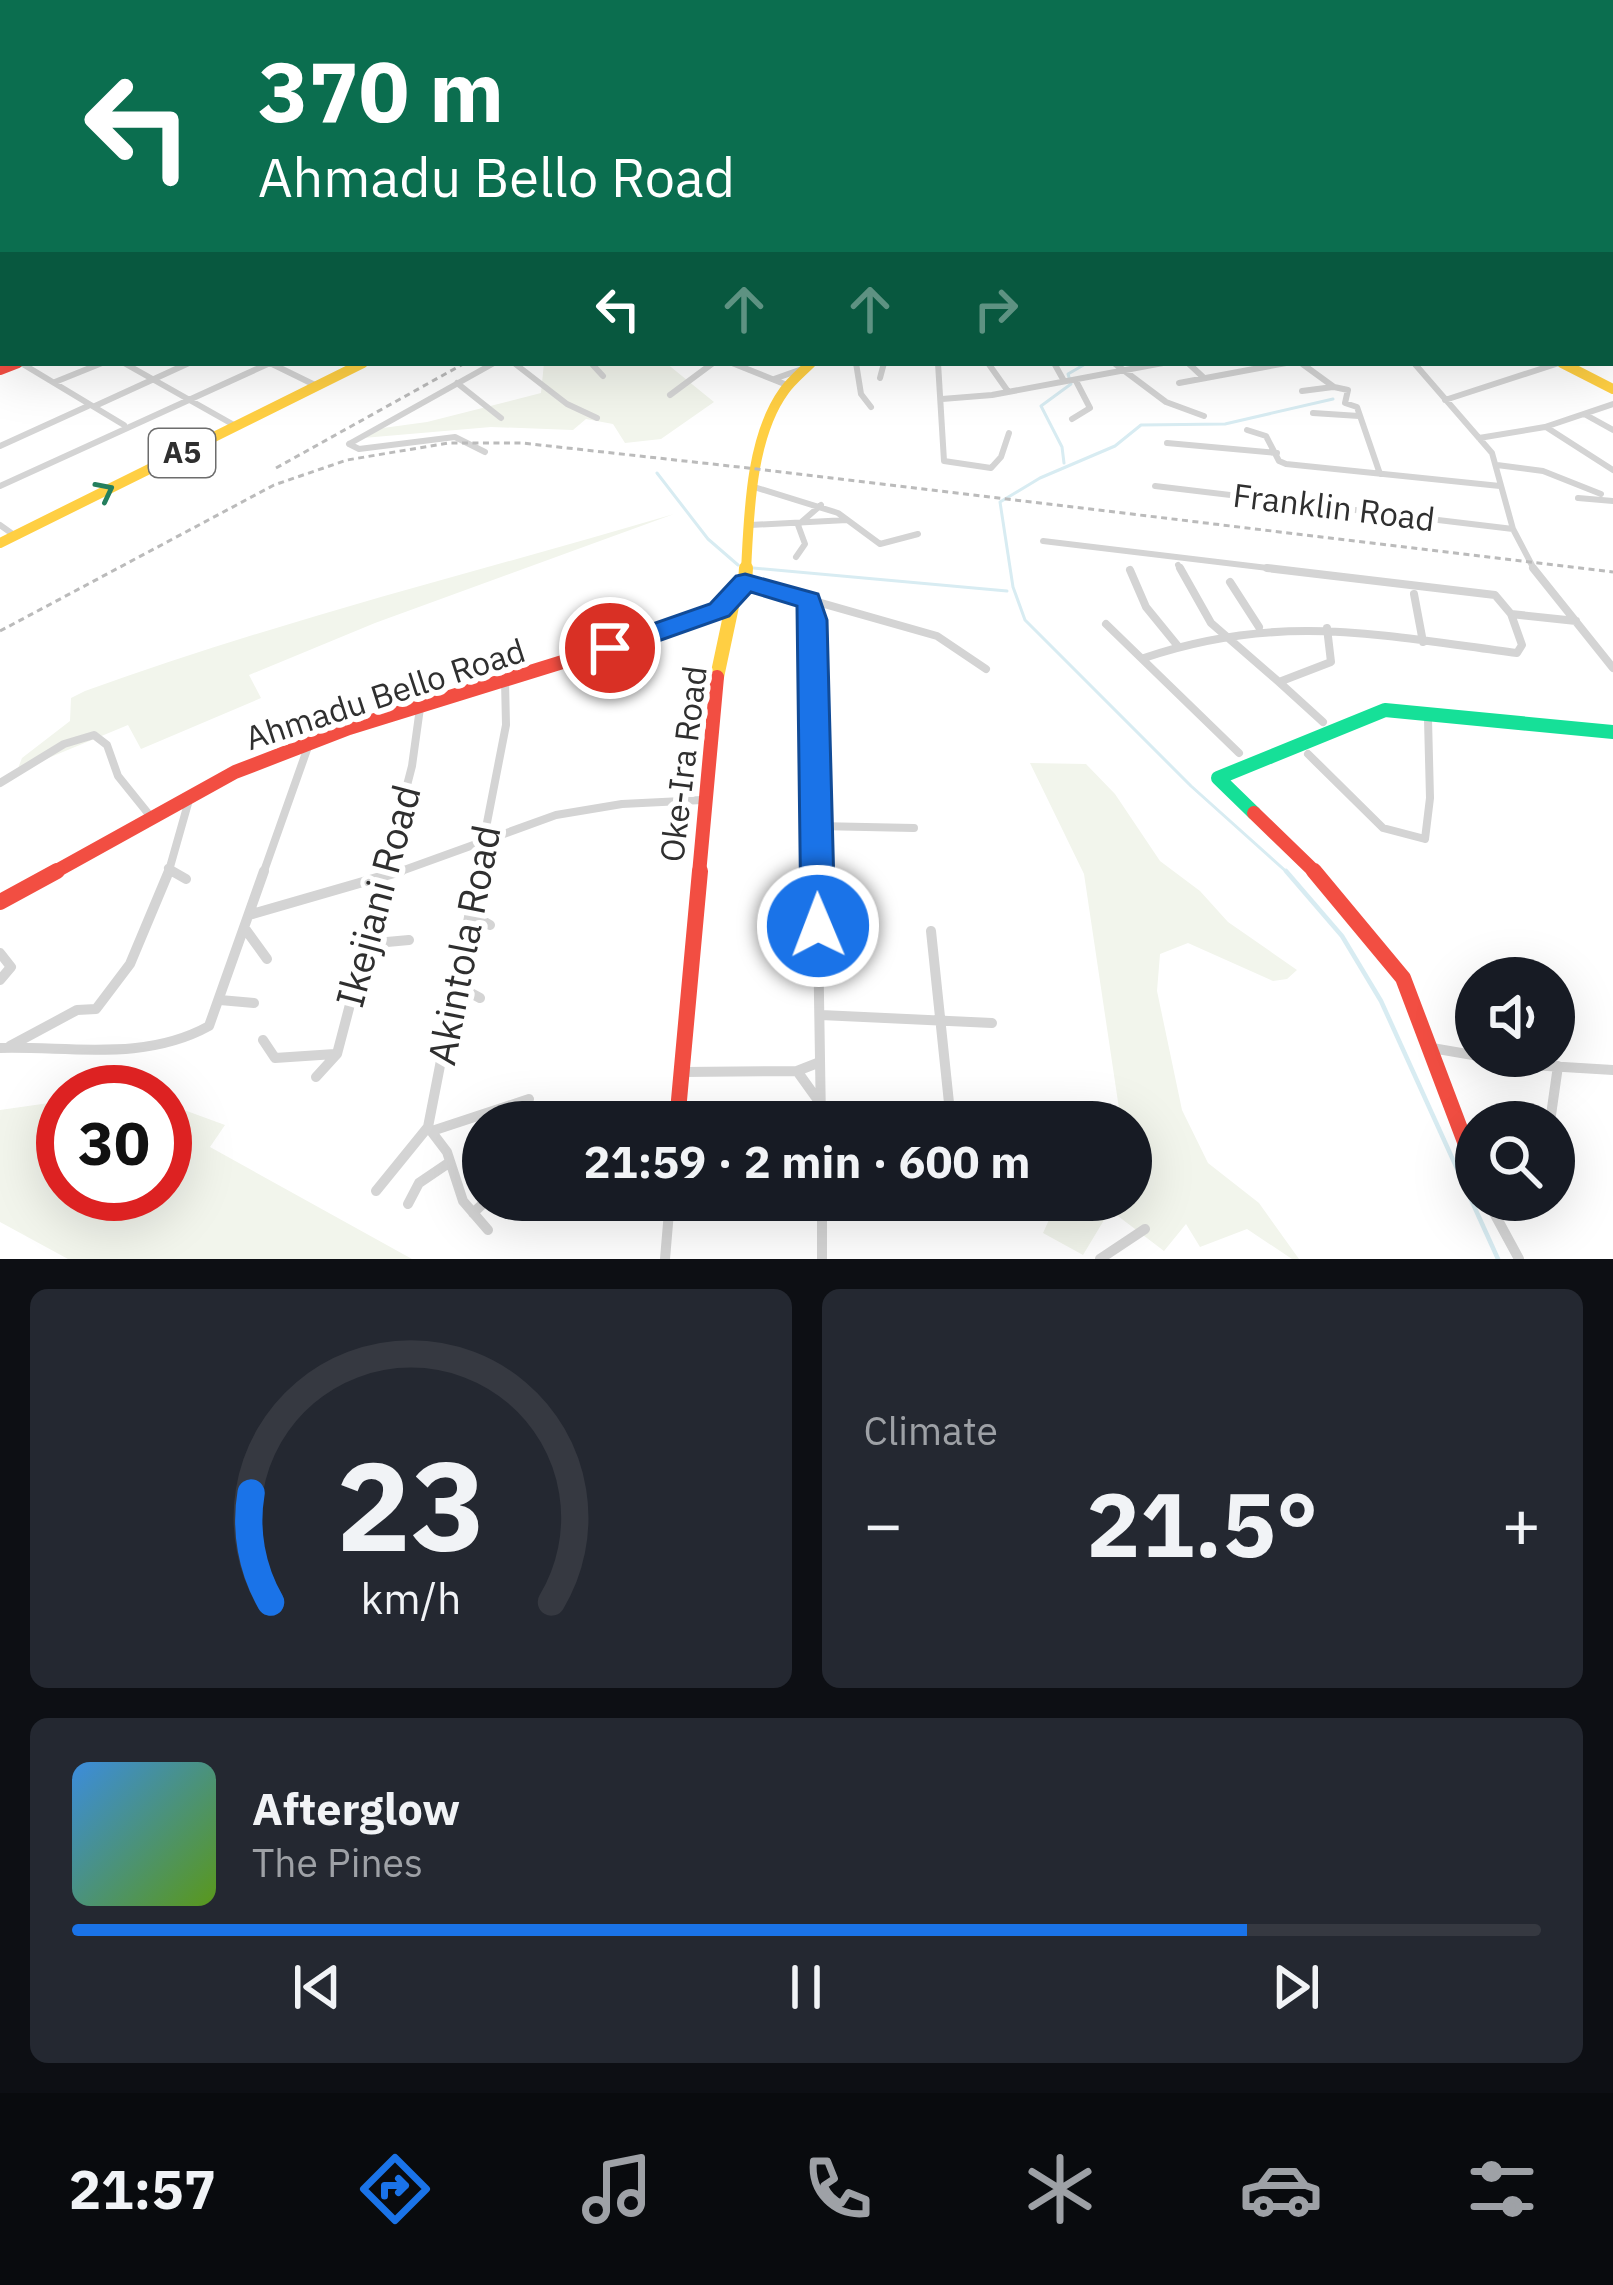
<!DOCTYPE html>
<html lang="en">
<head>
<meta charset="utf-8">
<style>
	:root { --surface:#171b24; --page:#242831; --text:#f1f3f6; --muted:#9ea1a6; --line:#363941; --accent:#1a73e8 }
	body { margin:0; font-family:"IBM Plex Sans",sans-serif; background:var(--page); color:var(--text); height:100vh; display:flex; flex-direction:column; font-size:45px; white-space:nowrap }
	* { box-sizing:border-box; margin:0 }
	p { font-size:39px; color:var(--muted) }
	.icon { flex:none; width:66px; height:66px; fill:none; stroke:currentColor; stroke-width:2; stroke-linecap:round; stroke-linejoin:round }
	.map { position:relative; height:1259px; overflow:hidden }
	.side { display:flex; flex-direction:column; gap:30px; padding:30px; background:#0d0f14; flex:1 }
	.side>* { flex:none }
	.hud { position:absolute; left:0px; top:0px; width:1614px; height:366px; box-shadow:0 12px 48px #0002; background:#0b6e4f; color:#fff; overflow:hidden }
	.controls { position:absolute; left:1455px; top:957px; display:grid; gap:24px }
	.controls a { display:grid; place-items:center; width:120px; height:120px; border-radius:50%; background:var(--surface); box-shadow:0 12px 48px #0002; font-size:60px }
	.speed { position:absolute; left:36px; top:1065px; display:flex; gap:24px; font-size:60px; font-weight:700; text-align:center }
	.speed>* { display:grid; place-content:center; width:156px; height:156px; border-radius:50%; background:var(--surface); box-shadow:0 12px 48px #0002; line-height:1 }
	.speed .limit { border:18px solid #d22; background:#fff; color:#111 }
	.pin { position:absolute; display:grid; place-items:center; width:102px; height:102px; color:#fff; margin:-51px; border:6px solid #fff; border-radius:50%; box-shadow:0 3px 12px #0007 }
	.me { position:absolute; width:132px; margin:-66px; rotate:359deg; stroke-linejoin:round; filter:drop-shadow(0 0 9px #0008) }
	.turn { display:flex; align-items:center; gap:42px; height:252px; padding:0 60px; font-size:54px }
	.turn .icon { width:156px; height:156px; stroke-width:2.5 }
	.turn b { display:block; font-size:84px; line-height:102px }
	.lanes { display:flex; align-items:center; height:114px; padding:0 60px; background:#0003; justify-content:center; gap:60px; direction:ltr }
	.lanes .off { opacity:.35 }
	.big { font-size:90px; font-weight:700; line-height:1.1 }
	.side .card { flex:1; display:flex; flex-direction:column; justify-content:center; gap:18px; min-width:0; padding:0 42px; border-radius:18px; background:var(--page) }
	.side .dial { align-items:center; gap:0 }
	.dial svg { height:312px; overflow:visible; fill:none; stroke:var(--line); stroke-width:7; stroke-linecap:round; text-anchor:middle }
	.dial text { fill:var(--text); stroke:none }
	.song { display:flex; align-items:center; gap:36px }
	.cover { width:144px; height:144px; border-radius:18px; background:linear-gradient(135deg,hsl(210 70% 55%),hsl(90 70% 35%)) }
	.played { height:12px; border-radius:6px; background:linear-gradient(90deg,var(--accent) 80%,var(--line) 80%) }
	.keys { display:flex; justify-content:space-around; direction:ltr }
	.heat { display:flex; justify-content:space-between; align-items:center; font-size:66px; direction:ltr }
	.side .tiles { flex:1; display:grid; gap:30px; grid-template-columns:1fr 1fr }
	.card:last-child { grid-column:span 2 }
	.trip { position:absolute; left:462px; top:1101px; width:690px; height:120px; border-radius:60px; background:var(--surface); box-shadow:0 12px 48px #0002; font-weight:700; line-height:120px; text-align:center }
	.tab-bar { display:flex; height:192px; justify-content:space-around; align-items:center; background:#090b0e; color:var(--muted) }
	.tab-bar .icon { width:84px; height:84px }
	.tab-bar .current { color:var(--accent) }
	.tab-bar b { font-size:54px; color:var(--text) }
	.map>svg:first-child { display:block }
</style>
</head>
<body>
<div class="map">
<svg width="1613" height="1259" viewBox="0 0 1613 1259">
	<rect width="100%" height="100%" fill="#fff"/>
	<path fill="#f2f5ec" d="M544,363H666L714,402L661,439L625,443L613,424L586,419L573,430L491,427L363,438L368,430L427,422L541,393Z
		M674,514L375,623L249,675L261,698L141,749L128,725L17,771L22,758L70,721L71,698L85,691C277,621 478,572 674,514Z
		M1030,763L1086,764L1115,794L1160,861L1200,891L1228,922L1297,970L1287,979L1273,981L1188,943L1160,954L1157,991L1182,1110L1208,1163L1259,1203L1299,1259H1292L1247,1229L1200,1247L1186,1224L1164,1251L1110,1210L1083,1255L1043,1233L1058,1200H1131V1122H1121L1084,874Z
		M63,1101V1194H165V1103L225,1125L210,1147L412,1259H68L0,1222V1110Z"/>
	<g fill="none" stroke-linecap="round" stroke-linejoin="round">
		<path stroke="#d8ecf2" stroke-width="3" d="M1064,463L1062,447L1041,406L1071,384L1068,374L1087,363
			M657,473L708,539L738,565
			M753,568L1007,591
			M1289,874L1191,786L1025,620L1013,587L1000,502L1040,478L1115,446L1141,425L1225,424L1333,399"/>
		<path stroke="#d8ecf2" stroke-width="4.5" d="M1286,871L1342,936L1381,1001L1498,1259"/>
		<path stroke="#d8ecf2" stroke-width="4.5" d="M22,3L27,0
			M65,3L72,0
			M145,3L155,0
			M172,3L179,0
			M186,3L193,0"/>
		<path stroke="#d4d4d4" stroke-width="4.5" d="M557,0L570,3
			M643,0L657,3
			M735,0L748,3
			M826,0L841,3
			M920,0L935,3
			M1008,0L1023,3
			M1098,0L1117,3
			M483,3L493,0
			M613,3L620,0
			M677,3L685,0
			M804,3L810,0
			M869,3L875,0
			M1063,3L1068,0"/>
		<path stroke="#d4d4d4" stroke-width="6" d="M21,363L124,425
			M124,363L234,425
			M270,363L317,386
			M514,363L567,404L597,418
			M591,363L603,376
			M732,363L787,385
			M856,363L861,394L871,407
			M938,363L944,461L991,468L1001,457L1009,433
			M988,363L1007,390
			M1054,363L1064,381
			M1114,363L1166,402L1204,416
			M1188,363L1203,377
			M1301,363L1334,387L1348,390L1345,403L1357,407L1380,474
			M1414,363L1492,453L1513,529L1535,571
			M880,378L884,363
			M774,379L805,368
			M55,382L102,363
			M457,383L501,418
			M1179,383L1286,363
			M1302,391L1333,387
			M670,395L713,363
			M942,399L992,395L1163,363
			M1445,400L1559,363
			M95,406L189,363
			M1313,413L1359,416
			M1586,415L1613,430
			M1072,419L1090,408L1076,381
			M1546,427L1613,470
			M1247,430L1266,436L1279,461L1286,464L1500,486
			M1479,438L1545,427L1613,404
			M1167,443L1277,453
			M349,444L494,363
			M349,444L359,449L455,437L485,452
			M0,446L88,406
			M1497,465L1543,471L1601,494
			M0,486L270,363
			M1155,486L1513,529
			M754,487L838,513L880,544L918,534
			M1578,498L1613,501
			M0,525L14,535
			M750,525L847,520
			M1043,541L1292,571
			M796,557L805,544L798,525L821,505
			M1178,565L1181,571"/>
		<path stroke="#d4d4d4" stroke-width="8" d="M1180,568L1211,623L1279,682L1331,662L1327,628
			M1267,568L1495,595L1511,614
			M1533,568L1613,668
			M1130,570L1146,607L1177,645
			M747,582L937,636L986,669
			M1230,582L1259,627
			M1414,594L1423,642
			M809,600L814,620L818,874
			M1106,624L1239,753
			M1144,658C1280,612 1379,635 1517,653L1522,645L1511,614L1576,621
			M1279,682L1323,722
			M1308,754L1383,828L1425,839L1430,798L1428,719
			M0,783L64,744L94,735L107,745L118,776L151,817
			M817,826L914,828
			M168,868L177,874
			M168,874L189,800
			M263,874L309,744
			M384,874L412,766L420,708
			M393,874L556,815L622,804L702,800
			M477,874L506,725L505,681"/>
		<path stroke="#d4d4d4" stroke-width="10" d="M172,871L186,879
			M817,871L821,1122
			M471,914L490,925
			M249,915L401,871
			M246,930L267,959
			M931,931L951,1122
			M365,944L409,940
			M0,953L11,967L0,980
			M456,985L480,998
			M220,1000L254,1003
			M821,1015L992,1023
			M263,1040L275,1058L335,1054
			M10,1046L77,1010L96,1009L130,964L169,871
			M0,1048C70,1046 144,1062 209,1026L264,871
			M1432,1048L1531,1065L1613,1070
			M797,1071L820,1103
			M683,1072L797,1071L820,1062
			M316,1077L337,1054L385,871
			M1550,1122L1558,1066
			M428,1127L447,1152L463,1201L488,1230
			M435,1130L529,1099
			M376,1191L428,1127L478,871
			M822,1200V1259
			M1487,1200L1519,1259
			M408,1204L419,1183L450,1162
			M473,1213L487,1200
			M665,1259L670,1200
			M1100,1259L1145,1229"/>
		<path stroke="#16e098" stroke-width="6" d="M338,3L344,0
			M1347,3L1355,0"/>
		<path stroke="#16e098" stroke-width="14" d="M1254,813L1218,778L1385,710L1613,732"/>
		<path stroke="#ffcf43" stroke-width="10" d="M1562,363L1613,389
			M0,543L363,363
			M746,571C749,516 750,438 784,391C791,381 802,372 811,363"/>
		<path stroke="#ffcf43" stroke-width="14" d="M717,677L734,597L745,582L746,568"/>
		<path stroke="#f24e42" stroke-width="6" d="M344,3L350,0"/>
		<path stroke="#f24e42" stroke-width="10" d="M0,370L18,363"/>
		<path stroke="#f24e42" stroke-width="14" d="M1254,813L1317,874
			M51,874L235,772L349,728L695,621L723,608L734,597
			M699,874L717,677"/>
		<path stroke="#f24e42" stroke-width="16" d="M1314,871L1403,978L1476,1171
			M0,902L57,871
			M677,1122L700,871"/>
		<path stroke="#bbb" stroke-width="3" stroke-dasharray="6 4.5" stroke-linecap="butt" d="M1435,3L1444,0
			M276,468L465,363
			M0,631L274,485L347,460L448,443H522L757,469L1613,572"/>
	</g>
	<defs><path id="oneway-chevron" d="M-2-3.5L2.5 0L-2 3.5" fill="none" stroke-width="1.6" stroke-linecap="round" stroke-linejoin="round" transform="scale(3)"/></defs>
	<use stroke="#247f5e" href="#oneway-chevron" transform="translate(105 491) rotate(-27)"/>
	<path fill="#1a73e8" stroke="#114b97" stroke-width="3" d="M745,574L818,594L827,620L835,926L830,936L818,940L806,936L801,926L797,606L751,592L729,616L610,658L597,648L601,642L710,604L736,576Z"/>
	<g text-anchor="middle" stroke-width="12" stroke-linejoin="round" paint-order="stroke">
		<rect fill="#fff" stroke="#6d6d6d" stroke-width="3" x="149" y="429" width="66" height="48" rx="9"/>
		<g font-size="30" font-weight="bold" fill="#2f2f2f">
			<text x="182" y="463">A5</text>
		</g>
		<g font-size="33" fill="#2f2f2f" stroke="#fff">
			<text transform="translate(1334 507) rotate(7)" y="12">Franklin Road</text>
			<text transform="translate(385 694) rotate(-18)" y="12">Ahmadu Bello Road</text>
			<text transform="translate(683 764) rotate(-83)" y="12">Oke-Ira Road</text>
		</g>
		<g font-size="39" fill="#2f2f2f" stroke="#fff">
			<text transform="translate(378 896) rotate(-75)" y="14">Ikejiani Road</text>
			<text transform="translate(464 945) rotate(-79)" y="14">Akintola Road</text>
		</g>
	</g>
</svg>
<div class="controls">
<a><svg class="icon" aria-label="sound" viewBox="0 0 24 24"><path d="M4 9h4l5-4v14l-5-4H4zM17 9q2 3 0 6"/></svg></a>
<a><svg class="icon" aria-label="search" viewBox="0 0 24 24"><circle cx="10" cy="10" r="6"/><path d="M15 15l6 6"/></svg></a>
</div>
<div class="speed"><div class="limit">30</div></div>
<div class="pin" style="left:610px;top:648px;background:#d93025"><svg class="icon" aria-label="arrive" viewBox="0 0 24 24"><path d="M6 21V4h12l-3 4 3 4H6"/></svg></div>
<svg class="me" style="left:818px;top:926px" viewBox="-20 -20 40 40"><circle r="17" fill="#1a73e8" stroke="#fff" stroke-width="3"/><path d="M0-11L8 9 0 5-8 9z" fill="#fff"/></svg>
<div class="trip">21:59 · 2 min · 600 m</div>
<div class="hud">
<div class="turn"><svg class="icon" aria-label="left" viewBox="0 0 24 24"><path d="M17 20v-9H6M10 6l-5 5 5 5"/></svg><div><b>370 m</b>Ahmadu Bello Road</div></div>
<div class="lanes"><svg class="icon" aria-label="left" viewBox="0 0 24 24"><path d="M17 20v-9H6M10 6l-5 5 5 5"/></svg><svg class="icon off" aria-label="ahead" viewBox="0 0 24 24"><path d="M12 20V5M6 11l6-6 6 6"/></svg><svg class="icon off" aria-label="ahead" viewBox="0 0 24 24"><path d="M12 20V5M6 11l6-6 6 6"/></svg><svg class="icon off" aria-label="right" viewBox="0 0 24 24"><path d="M7 20v-9h11M14 6l5 5-5 5"/></svg></div>
</div>
</div>
<section class="side">
<div class="tiles">
<div class="card dial"><svg viewBox="0 0 100 80">
<path d="M14 69A42 42 0 1 1 86 69"/>
<path d="M14 69A42 42 0 0 1 9 41" stroke="#1a73e8"/>
<text x="50" y="56" font-size="32" font-weight="700">23</text>
<text x="50" y="72" font-size="11">km/h</text>
</svg></div>
<div class="card"><p>Climate</p>
<div class="heat"><a>−</a><b class="big">21.5°</b><a>+</a></div>
</div>
<div class="card">
<div class="song"><i class="cover"></i><div><b>Afterglow</b><p>The Pines</p></div></div>
<div class="played"></div>
<div class="keys"><svg class="icon" aria-label="previous" viewBox="0 0 24 24"><path d="M18 5L8 12l10 7zM5 5v14"/></svg><svg class="icon" aria-label="pause" viewBox="0 0 24 24"><path d="M8 5v14M16 5v14"/></svg><svg class="icon" aria-label="next" viewBox="0 0 24 24"><path d="M6 5l10 7-10 7zM19 5v14"/></svg></div>
</div>
</div>
</section>
<nav class="tab-bar">
<b>21:57</b>
<svg class="icon current" aria-label="directions" viewBox="0 0 24 24"><path d="M12 3l9 9-9 9-9-9zM9 14v-3h6M13 9l2 2-2 2"/></svg>
<svg class="icon" aria-label="music" viewBox="0 0 24 24"><path d="M9 18V5l10-2v13"/><circle cx="6" cy="18" r="3"/><circle cx="16" cy="16" r="3"/></svg>
<svg class="icon" aria-label="phone" viewBox="0 0 24 24"><path d="M5 4h4l2 5-3 2q2 4 5 5l2-3 5 2v4C11 20 4 13 5 4z"/></svg>
<svg class="icon" aria-label="climate" viewBox="0 0 24 24"><path d="M12 3v18M4 7l16 10M4 17L20 7"/></svg>
<svg class="icon" aria-label="car" viewBox="0 0 24 24"><path d="M5 17H2v-5l4-1 3-4h7l3 4 3 1v5h-3M9 17h6M6 11h13"/><circle cx="7" cy="17" r="2"/><circle cx="17" cy="17" r="2"/></svg>
<svg class="icon" aria-label="filters" viewBox="0 0 24 24"><path d="M4 7h16M4 17h16"/><circle cx="9" cy="7" r="2"/><circle cx="15" cy="17" r="2"/></svg>
</nav>
</body>
</html>
